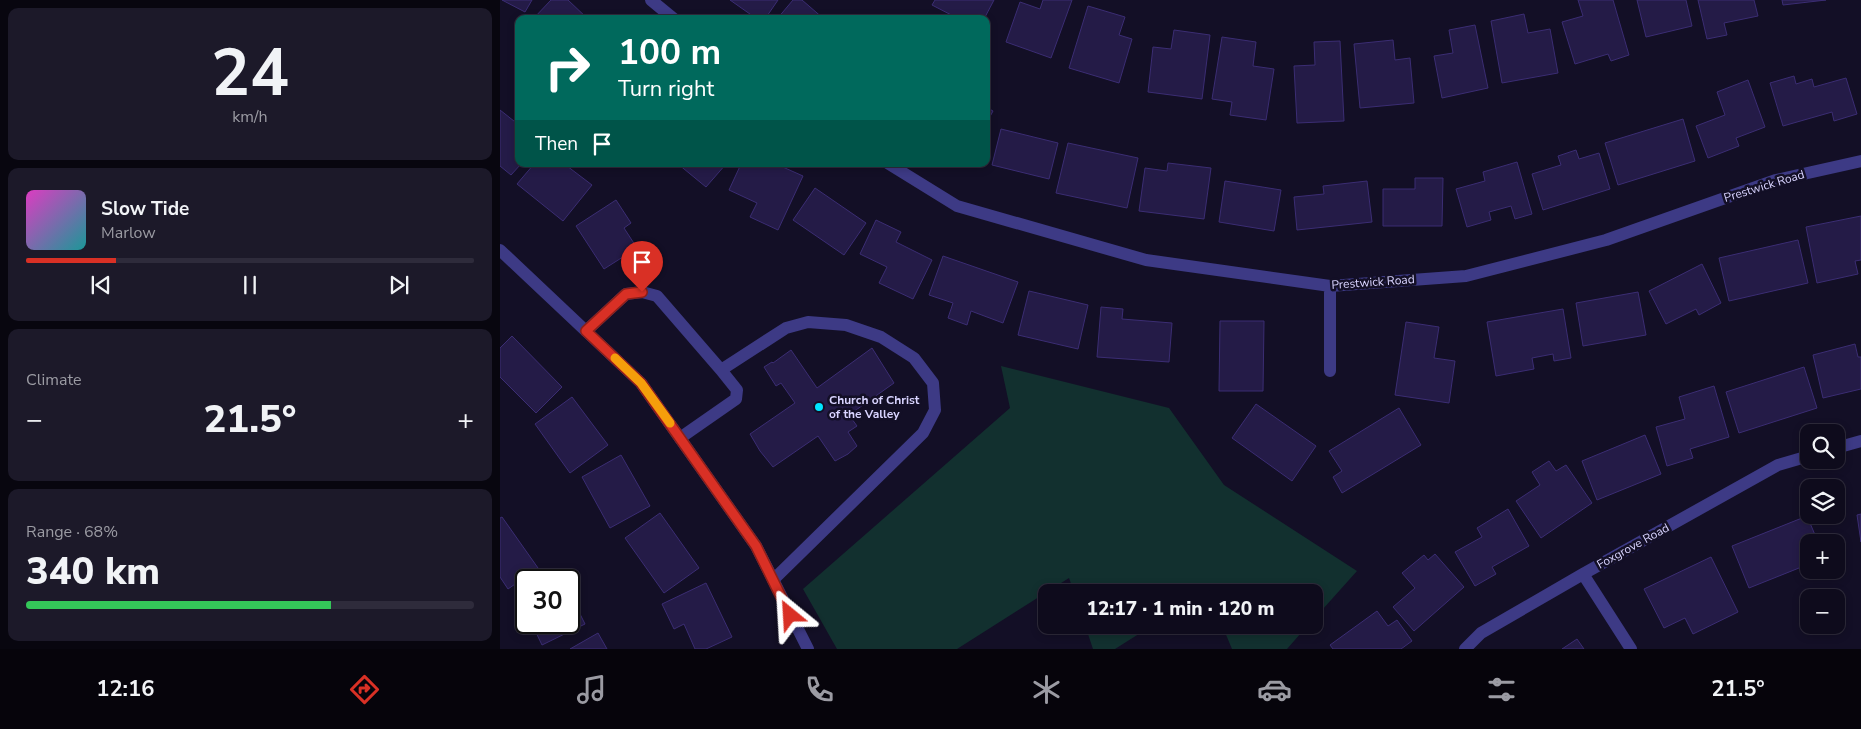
<!DOCTYPE html>
<html lang="en">
<head>
<meta charset="utf-8">
<style>
	:root { --surface:#0e0b1c; --page:#1c1929; --text:#f1f3f6; --muted:#9b9ba3; --line:#2e2b3b; --accent:#d93025 }
	body { margin:0; font-family:"Nunito Sans",sans-serif; background:var(--page); color:var(--text); height:100vh; display:flex; flex-direction:column; font-size:19px; white-space:nowrap }
	* { box-sizing:border-box; margin:0 }
	p { font-size:16px; color:var(--muted) }
	.icon { flex:none; width:28px; height:28px; fill:none; stroke:currentColor; stroke-width:2; stroke-linecap:round; stroke-linejoin:round }
	.map { position:relative; flex:1; overflow:hidden }
	.sheet { display:flex; flex-direction:column; gap:8px; padding:8px; background:#08060f; width:500px }
	.sheet>* { flex:none }
	.top-card { position:absolute; left:15px; top:15px; width:475px; height:152px; border-radius:10px; box-shadow:0 2px 8px #0003,0 0 0 1px var(--line); background:#00695c; color:#fff; overflow:hidden }
	.fabs { position:absolute; left:1300px; top:424px; display:grid; gap:10px }
	.fabs a { display:grid; place-items:center; width:45px; height:45px; border-radius:10px; background:var(--surface); box-shadow:0 2px 8px #0003,0 0 0 1px var(--line); font-size:25px }
	.speed { position:absolute; left:15px; top:569px; display:flex; gap:10px; font-size:25px; font-weight:700; text-align:center }
	.speed>* { display:grid; place-content:center; width:65px; height:65px; border-radius:50%; background:var(--surface); box-shadow:0 2px 8px #0003,0 0 0 1px var(--line); line-height:1 }
	.speed .limit { border:2px solid #111; border-radius:8px; background:#fff; color:#111 }
	.pin { position:absolute; display:grid; place-items:center; width:42px; height:42px; color:#fff; margin:-51px -21px; border-radius:50% 50% 50% 0; rotate:-45deg; box-shadow:0 0 5px #0007 }
	.pin .icon { rotate:45deg }
	.me { position:absolute; width:55px; margin:-28px; rotate:333deg; stroke-linejoin:round; filter:drop-shadow(0 0 4px #0008) }
	.turn { display:flex; align-items:center; gap:18px; height:105px; padding:0 20px; font-size:22px }
	.turn .icon { width:65px; height:65px; stroke-width:2.5 }
	.turn b { display:block; font-size:35px; line-height:42px }
	.then { display:flex; align-items:center; height:48px; padding:0 20px; background:#0003; gap:10px; font-size:19px }
	.big { font-size:38px; font-weight:800; line-height:1.1 }
	.sheet .tile { flex:1; display:flex; flex-direction:column; justify-content:center; gap:8px; min-width:0; padding:0 18px; border-radius:10px; background:var(--page) }
	.sheet .dial { align-items:center; gap:0 }
	.dial b { font-size:65px; line-height:1 }
	.song { display:flex; align-items:center; gap:15px }
	.cover { width:60px; height:60px; border-radius:8px; background:linear-gradient(135deg,hsl(310 70% 55%),hsl(180 70% 35%)) }
	.played { height:5px; border-radius:2px; background:linear-gradient(90deg,var(--accent) 20%,var(--line) 20%) }
	.keys { display:flex; justify-content:space-around; direction:ltr }
	.heat { display:flex; justify-content:space-between; align-items:center; font-size:28px; direction:ltr }
	.charge { height:8px; border-radius:4px; background:linear-gradient(90deg,#34c759 68%,var(--line) 0) }
	.trip { position:absolute; left:538px; top:584px; width:285px; height:50px; border-radius:10px; background:var(--surface); box-shadow:0 2px 8px #0003,0 0 0 1px var(--line); font-weight:800; line-height:50px; text-align:center }
	.tabs { display:flex; height:80px; justify-content:space-around; align-items:center; background:#06040b; color:var(--muted) }
	.tabs .icon { width:35px; height:35px }
	.tabs .active { color:var(--accent) }
	.tabs b { font-size:22px; color:var(--text) }
	main { display:flex; flex:1; min-height:0 }
	.map>svg:first-child { display:block }
</style>
</head>
<body>
<main>
<section class="sheet">
<div class="tile dial"><b>24</b><p>km/h</p></div>
<div class="tile">
<div class="song"><i class="cover"></i><div><b>Slow Tide</b><p>Marlow</p></div></div>
<div class="played"></div>
<div class="keys"><svg class="icon" aria-label="previous" viewBox="0 0 24 24"><path d="M18 5L8 12l10 7zM5 5v14"/></svg><svg class="icon" aria-label="pause" viewBox="0 0 24 24"><path d="M8 5v14M16 5v14"/></svg><svg class="icon" aria-label="next" viewBox="0 0 24 24"><path d="M6 5l10 7-10 7zM19 5v14"/></svg></div>
</div>
<div class="tile"><p>Climate</p>
<div class="heat"><a>−</a><b class="big">21.5°</b><a>+</a></div>
</div>
<div class="tile"><p>Range · 68%</p><b class="big">340 km</b><div class="charge"></div></div>
</section>
<div class="map">
<svg width="1361" height="649" viewBox="0 0 1361 649">
	<rect width="100%" height="100%" fill="#130f26"/>
	<path fill="#12302f" d="M501,366L669,408L724,485L857,571L814,619V592H708L707,590L703,592H574L569,578L457,649H337L303,589L510,408Z
		M585,625H653L615,649H593Z
		M722,625H808L787,649H732Z"/>
	<path fill="#241b47" stroke="#3b2d73" d="M2,0H32L25,12Z
		M51,0H68L88,19H33Z
		M230,0H278L265,19H257Z
		M293,0H302L324,19H277Z
		M435,0H494L484,19H459L432,5Z
		M543,0H572L551,58L506,42L520,2L540,9Z
		M1078,0H1113L1129,55L1111,61L1108,54L1075,64L1062,22L1083,16Z
		M1137,0H1186L1192,26L1146,37Z
		M1198,0H1254L1258,16L1224,23L1227,35L1207,39Z
		M1282,0H1326L1283,5Z
		M588,6L625,17L619,35L632,39L619,83L569,68Z
		M1024,14L1028,33L1050,29L1058,73L1002,83L991,21Z
		M975,25L988,88L942,98L934,56L953,53L949,30Z
		M674,30L710,35L702,99L648,92L653,47L671,49Z
		M722,37L756,42L753,66L774,69L766,120L730,115L732,102L712,99Z
		M893,40L895,60L910,58L914,103L860,108L854,44Z
		M840,41L844,121L797,123L794,66L815,65L814,42Z
		M1294,76L1296,84L1312,79L1314,87L1346,78L1357,114L1334,121L1332,112L1283,126L1270,83Z
		M1248,80L1265,127L1236,138L1239,146L1208,158L1196,126L1225,115L1217,92Z
		M486,107L493,111L486,124Z
		M0,110L19,125V164H21L11,175L0,166Z
		M1183,119L1195,161L1118,185L1105,143Z
		M501,129L558,143L549,179L492,165Z
		M568,143L638,158L627,208L556,193Z
		M1076,150L1079,159L1099,153L1110,189L1043,210L1032,174L1061,165L1058,156Z
		M1017,162L1032,214L1015,219L1011,206L989,212L991,220L967,227L956,189L985,181L983,172Z
		M668,163L711,168L704,219L639,211L645,168L667,171Z
		M34,164H68L67,166L92,185L63,221L17,184Z
		M178,164H226L206,187Z
		M241,164H276L303,176L278,230L250,217L257,203L229,190Z
		M915,178H943L942,226H883V189H915Z
		M725,181L781,190L774,231L719,222Z
		M867,181L872,222L797,230L794,197L824,194L823,186Z
		M315,188L366,223L344,255L293,220Z
		M116,200L131,223L124,228L137,248L104,269L76,226Z
		M1361,216V260L1355,261L1358,274L1317,283L1306,227Z
		M376,220L401,232L396,242L432,260L413,299L379,283L387,267L360,254Z
		M1298,240L1308,283L1229,301L1219,258Z
		M443,256L518,282L503,323L471,311L467,325L448,318L453,303L429,295Z
		M1202,264L1221,303L1199,315L1196,309L1166,324L1149,291Z
		M529,291L588,305L578,349L518,335Z
		M1138,292L1146,335L1083,346L1076,303Z
		M601,307L623,309L622,319L672,323L669,362L597,357Z
		M1063,309L1071,358L1054,361L1053,354L1032,358L1034,369L996,376L987,322Z
		M720,321H764L763,391H719Z
		M906,322L939,327L934,358L955,361L949,403L895,395Z
		M12,336L62,387L36,413L0,377V348Z
		M1355,344L1358,357H1361V389L1323,398L1313,355Z
		M372,348L394,383L349,415L357,426L348,432L357,446L348,454L335,461L318,436L273,467L260,451L250,434L295,403L281,383L276,386L264,367L272,362L273,363L291,350L317,388Z
		M1304,367L1317,408L1239,433L1226,392Z
		M1214,386L1229,437L1190,449L1193,458L1167,466L1156,427L1185,419L1179,397Z
		M72,397L108,445L70,473L35,424Z
		M756,404L816,446L792,481L732,438Z
		M899,408L921,445L842,493L833,477L842,471L829,451Z
		M1145,435L1161,474L1097,500L1082,461Z
		M121,455L150,506L110,528L82,477Z
		M1049,461L1056,471L1066,465L1092,503L1041,538L1016,501L1040,485L1032,472Z
		M1008,509L1029,546L992,567L996,574L975,586L955,552L982,537L977,528Z
		M160,513L199,568L164,593L125,538Z
		M1361,514V542L1357,515Z
		M1307,516L1318,542H1309V564L1249,588L1232,546Z
		M2,517L38,568L8,589L0,577V518Z
		M935,554L964,587L914,631L893,607L915,588L902,573L924,555L928,560Z
		M1211,557L1238,612L1193,634L1185,618L1164,628L1144,589Z
		M206,583L232,637L206,649H195L184,624L174,629L162,604Z
		M26,590V613L17,594Z
		M73,600L85,624L42,645L31,622H69V602Z
		M877,611L888,626L897,620L912,641L901,649H833L830,645Z
		M98,633L107,649H70Z
		M1077,639L1084,649H1062Z"/>
	<g fill="none" stroke-linecap="round" stroke-linejoin="round">
		<path stroke="#3d3a85" stroke-width="12" d="M86,331L126,294L142,292L157,296L221,370
			M180,438L236,399L237,390L221,370L286,328L308,322L346,325L381,337L414,358L433,383L435,410L423,433L273,580"/>
		<path stroke="#3d3a85" stroke-width="12" d="M151,0L174,19
			M389,164L457,206L646,260L830,286L966,276L1106,240L1276,180L1361,161
			M0,250L141,383L256,546L308,649
			M830,371V286
			M1336,448L1361,441
			M1083,574L1131,649
			M965,649L981,633L1083,574L1278,465L1309,456"/>
	</g>
	<g fill="none" stroke-linecap="round" stroke-linejoin="round">
		<g stroke="#8d1f18" stroke-width="12">
			<path id="route" d="M142,292L126,294L86,331L141,383L256,546L290,615"/>
		</g>
		<use href="#route" stroke="#d93025" stroke-width="9"/>
		<path stroke="#f59e0b" stroke-width="9" d="M115,358L141,383L170,423"/>
	</g>
	<circle fill="#00e5ff" stroke="#130f26" stroke-width="2" cx="319" cy="407" r="5"/>
	<g text-anchor="middle" stroke-width="5" stroke-linejoin="round" paint-order="stroke">
		<g font-size="12" fill="#d9d4ff" stroke="#130f26">
			<text transform="translate(1264 186) rotate(-17)" y="4">Prestwick Road</text>
			<text transform="translate(873 282) rotate(-4)" y="4">Prestwick Road</text>
			<text transform="translate(1133 546) rotate(-29)" y="4">Foxgrove Road</text>
		</g>
		<g font-size="12" font-weight="bold" fill="#d9d4ff" stroke="#130f26" text-anchor="start">
			<text x="329" y="404">Church of Christ<tspan x="329" dy="14">of the Valley</tspan></text>
		</g>
	</g>
</svg>
<div class="fabs">
<a><svg class="icon" aria-label="search" viewBox="0 0 24 24"><circle cx="10" cy="10" r="6"/><path d="M15 15l6 6"/></svg></a>
<a><svg class="icon" aria-label="layers" viewBox="0 0 24 24"><path d="M12 4l9 5-9 5-9-5zM3 14l9 5 9-5"/></svg></a>
<a>+</a>
<a>−</a>
</div>
<div class="speed"><div class="limit">30</div></div>
<div class="pin" style="left:142px;top:292px;background:#d93025"><svg class="icon" aria-label="arrive" viewBox="0 0 24 24"><path d="M6 21V4h12l-3 4 3 4H6"/></svg></div>
<svg class="me" style="left:290px;top:615px" viewBox="-20 -20 40 40"><path d="M0-17L14 15 0 8-14 15z" fill="#d93025" stroke="#fff" stroke-width="4"/></svg>
<div class="trip">12:17 · 1 min · 120 m</div>
<div class="top-card">
<div class="turn"><svg class="icon" aria-label="right" viewBox="0 0 24 24"><path d="M7 20v-9h11M14 6l5 5-5 5"/></svg><div><b>100 m</b>Turn right</div></div>
<div class="then">Then<svg class="icon" aria-label="arrive" viewBox="0 0 24 24"><path d="M6 21V4h12l-3 4 3 4H6"/></svg></div>
</div>
</div>
</main>
<nav class="tabs">
<b>12:16</b>
<svg class="icon active" aria-label="directions" viewBox="0 0 24 24"><path d="M12 3l9 9-9 9-9-9zM9 14v-3h6M13 9l2 2-2 2"/></svg>
<svg class="icon" aria-label="music" viewBox="0 0 24 24"><path d="M9 18V5l10-2v13"/><circle cx="6" cy="18" r="3"/><circle cx="16" cy="16" r="3"/></svg>
<svg class="icon" aria-label="phone" viewBox="0 0 24 24"><path d="M5 4h4l2 5-3 2q2 4 5 5l2-3 5 2v4C11 20 4 13 5 4z"/></svg>
<svg class="icon" aria-label="climate" viewBox="0 0 24 24"><path d="M12 3v18M4 7l16 10M4 17L20 7"/></svg>
<svg class="icon" aria-label="car" viewBox="0 0 24 24"><path d="M5 17H2v-5l4-1 3-4h7l3 4 3 1v5h-3M9 17h6M6 11h13"/><circle cx="7" cy="17" r="2"/><circle cx="17" cy="17" r="2"/></svg>
<svg class="icon" aria-label="filters" viewBox="0 0 24 24"><path d="M4 7h16M4 17h16"/><circle cx="9" cy="7" r="2"/><circle cx="15" cy="17" r="2"/></svg>
<b>21.5°</b>
</nav>
</body>
</html>
